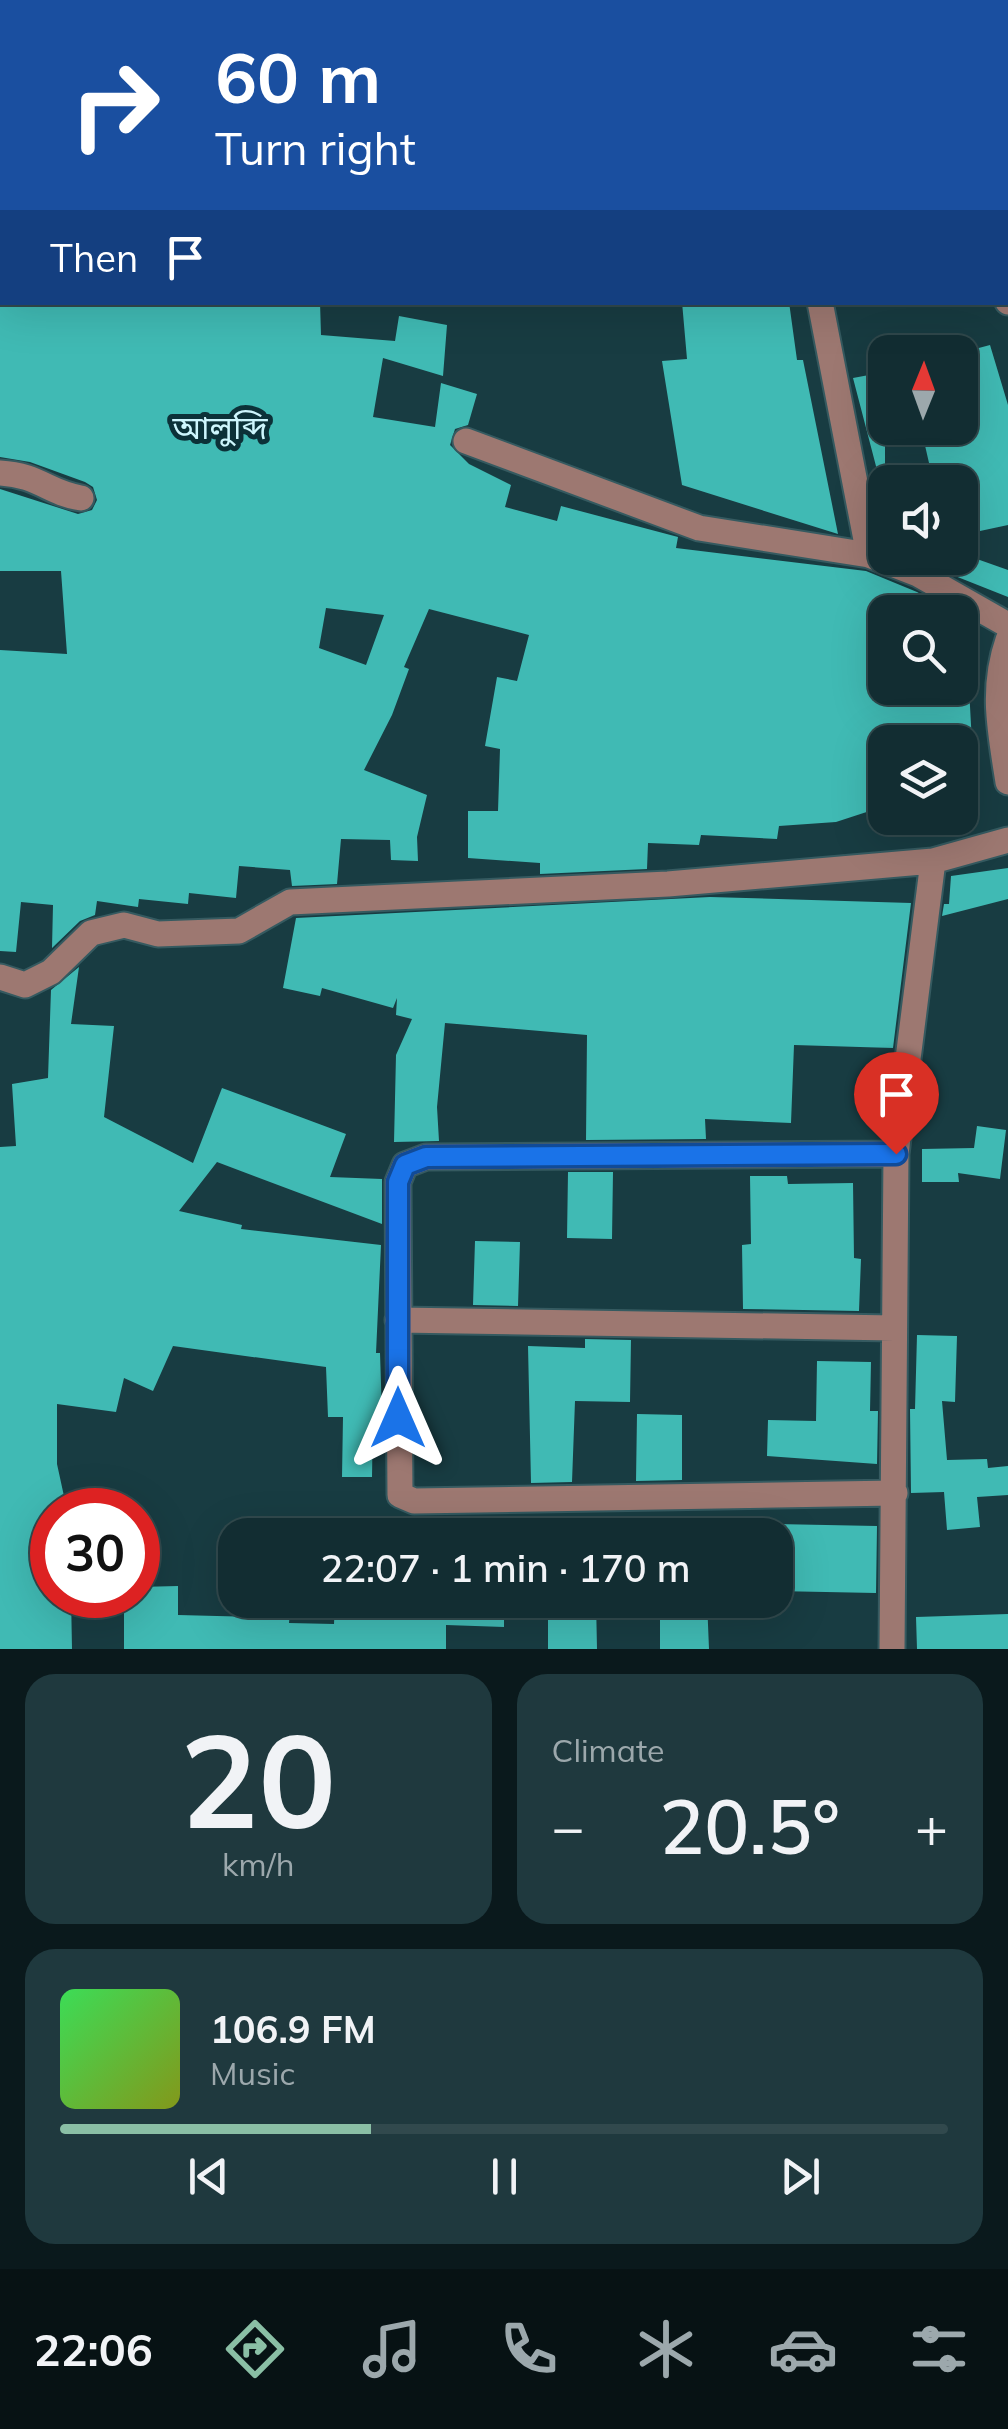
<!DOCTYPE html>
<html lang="en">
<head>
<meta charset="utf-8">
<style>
	:root { --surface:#122d32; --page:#1f393e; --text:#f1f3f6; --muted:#9ca8ac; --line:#31494d; --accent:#8abfa5 }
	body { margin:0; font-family:Mulish,"Noto Sans Bengali",sans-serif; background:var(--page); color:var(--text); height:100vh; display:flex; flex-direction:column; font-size:38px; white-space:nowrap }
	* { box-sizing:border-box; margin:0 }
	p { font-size:32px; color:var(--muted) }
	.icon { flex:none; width:55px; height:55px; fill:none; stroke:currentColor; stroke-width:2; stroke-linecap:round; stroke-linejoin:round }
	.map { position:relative; height:1649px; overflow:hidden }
	.side { display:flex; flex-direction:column; gap:25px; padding:25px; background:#0a191c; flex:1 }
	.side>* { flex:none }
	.top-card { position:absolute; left:0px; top:0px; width:1010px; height:305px; box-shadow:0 10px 40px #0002,0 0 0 2px var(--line); background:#1a4fa0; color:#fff; overflow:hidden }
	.needle { width:65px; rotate:1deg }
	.fabs { position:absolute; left:868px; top:335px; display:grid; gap:20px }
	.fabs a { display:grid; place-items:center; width:110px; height:110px; border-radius:20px; background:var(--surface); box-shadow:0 10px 40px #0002,0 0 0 2px var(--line); font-size:50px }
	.speed { position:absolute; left:30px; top:1488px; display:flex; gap:20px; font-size:50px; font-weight:700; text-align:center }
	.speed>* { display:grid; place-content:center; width:130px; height:130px; border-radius:50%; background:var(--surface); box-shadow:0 10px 40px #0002,0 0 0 2px var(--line); line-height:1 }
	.speed .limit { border:15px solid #d22; background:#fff; color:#111 }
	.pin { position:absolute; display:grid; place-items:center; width:85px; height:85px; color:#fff; margin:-102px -42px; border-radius:50% 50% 50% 0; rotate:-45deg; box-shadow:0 0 10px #0007 }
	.pin .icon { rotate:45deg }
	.me { position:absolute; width:110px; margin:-55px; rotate:0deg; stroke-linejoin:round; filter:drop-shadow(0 0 8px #0008) }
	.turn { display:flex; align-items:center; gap:35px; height:210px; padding:0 50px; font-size:45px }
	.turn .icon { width:130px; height:130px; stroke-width:2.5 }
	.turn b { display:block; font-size:70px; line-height:85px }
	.then { display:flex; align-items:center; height:95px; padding:0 50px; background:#0003; gap:20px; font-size:38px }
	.big { font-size:75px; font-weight:600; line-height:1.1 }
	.side .tile { flex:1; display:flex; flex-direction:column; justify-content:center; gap:15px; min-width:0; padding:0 35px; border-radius:30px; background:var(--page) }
	.side .dial { align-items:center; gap:0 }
	.dial b { font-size:130px; line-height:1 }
	.song { display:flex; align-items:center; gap:30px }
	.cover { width:120px; height:120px; border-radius:15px; background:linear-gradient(135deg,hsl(130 70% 55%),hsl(70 70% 35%)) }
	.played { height:10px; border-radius:5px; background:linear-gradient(90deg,var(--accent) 35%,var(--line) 35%) }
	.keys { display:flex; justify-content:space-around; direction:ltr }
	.heat { display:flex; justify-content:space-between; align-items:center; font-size:55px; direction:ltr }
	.side .tiles { flex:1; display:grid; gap:25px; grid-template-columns:1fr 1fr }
	.tile:last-child { grid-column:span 2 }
	.trip { position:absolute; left:218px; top:1518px; width:575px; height:100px; border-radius:30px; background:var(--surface); box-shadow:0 10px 40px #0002,0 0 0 2px var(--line); font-weight:600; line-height:100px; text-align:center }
	.tabs { display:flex; height:160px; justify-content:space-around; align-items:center; background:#071214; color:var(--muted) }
	.tabs .icon { width:70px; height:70px }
	.tabs .selected { color:var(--accent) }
	.tabs b { font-size:45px; color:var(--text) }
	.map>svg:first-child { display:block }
</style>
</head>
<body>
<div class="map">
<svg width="1008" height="1649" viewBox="0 0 1008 1649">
	<rect width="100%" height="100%" fill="#183c42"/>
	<path fill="#40bab4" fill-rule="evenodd" d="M0,302H320L321,335L395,341L399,316L447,325L443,376L383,358L373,417L435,427L441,383L477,394L468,425L455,429L450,445L469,464L511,485L505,507L557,521L561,506L678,537L676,548L866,571L917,592L953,612H885V688H969L972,743L885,742V806L836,822L779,826L777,839L701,835L699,845L648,843L647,869L540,874V863L468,858V811H498L500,749L485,746L497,677L517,681L529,635L429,609L404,667L409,669L392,715L364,770L427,795L417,837L418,861L391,860L390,840L341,839L337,884L292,886L290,870L239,866L236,898L189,893L188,904L139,899L138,907L97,901L95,915L80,921L52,948L53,905L21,902L16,952L0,951V650L67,654L61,571H0V489L78,514L92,510L97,500L93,487L85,482L30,462L0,457ZM326,608L384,615L366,665L319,648Z
		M682,302H789L797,360H803L838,534L682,485L662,361L687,359Z
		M990,345L1008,405V525L966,534L960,482H954L952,471L932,476L921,428H960V353Z
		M885,372V469L877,470L853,378Z
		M960,553L1008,570V597L950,574Z
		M1008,868V899L942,916L944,904H949L951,876Z
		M710,897L911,903L893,1048L794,1045L791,1123L705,1119L706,1139L586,1140L587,1035L445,1023L437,1107L439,1141L394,1142L396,1055L412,1019L396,1015L397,998L393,1008L322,988L320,996L283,988L296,918Z
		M79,967L71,1024L114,1026L104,1117L193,1163L222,1088L346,1134L330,1177L382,1179V1224L217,1162L179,1211L242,1225L241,1229L381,1245L376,1353H380L382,1415L373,1416L372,1477H342L343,1417H328L326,1367L173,1346L153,1391L124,1378L116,1412L57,1404V1464L67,1510H52V1595H71L72,1649H0V1147L16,1146L12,1084L48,1078L51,990Z
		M977,1126L1006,1130L1000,1179L958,1173L959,1182H922V1149L974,1148Z
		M568,1172H613L612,1239L567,1238Z
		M750,1176H787L788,1184L853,1183L854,1258L861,1259L859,1311L743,1309L742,1245L751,1244Z
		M475,1241L520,1242L518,1306L473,1305Z
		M917,1335L957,1336L955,1402L942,1401L947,1460L987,1459L988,1468L1008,1466V1495L977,1497L980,1527L947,1530L944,1492L911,1493L910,1409H915Z
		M585,1339L631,1340L630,1402L575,1401L572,1482L531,1483L528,1346L585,1348Z
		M817,1361L871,1362L870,1411H878L877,1464L767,1456L768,1420L816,1421Z
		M637,1414L682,1415V1480L636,1481Z
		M775,1524L877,1526L876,1593L775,1591Z
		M178,1586V1615L256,1617L246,1600H291L289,1623L334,1624L335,1600H504V1627L446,1625V1649H124V1595H138V1587Z
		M548,1600H596L597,1649H548Z
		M660,1600H707L709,1649H660Z
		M1008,1614V1649H917L916,1617Z"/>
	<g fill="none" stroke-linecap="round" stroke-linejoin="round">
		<g stroke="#355a60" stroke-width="29">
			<path id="minor" d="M945,0V2
				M1008,300V302
				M820,302L869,555
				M466,441L699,528L869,555L918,574L1008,625
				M0,473C39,475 48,493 81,498
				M1008,640C991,689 1000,731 1008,782
				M0,977L25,985L51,972L91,933L124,925L158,934L239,931L290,902L668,884L933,861L1008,840
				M398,1320L894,1328
				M895,1493L414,1501L400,1495L398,1182L405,1165L426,1157L896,1154
				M892,1649L896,1154L933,861"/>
		</g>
		<use href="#minor" stroke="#9d7871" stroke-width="25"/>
	</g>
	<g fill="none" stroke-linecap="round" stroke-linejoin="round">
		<g stroke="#114b97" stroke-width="25">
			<path id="route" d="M398,1418V1182L405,1165L426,1157L896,1154"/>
		</g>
		<use href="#route" stroke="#1a73e8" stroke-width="18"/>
	</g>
	<g text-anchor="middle" stroke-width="10" stroke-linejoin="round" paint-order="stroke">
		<g font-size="32" fill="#cef6fd" stroke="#0c3138">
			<text x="220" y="439">আলুব্দি</text>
		</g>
	</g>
</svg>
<div class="fabs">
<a><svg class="needle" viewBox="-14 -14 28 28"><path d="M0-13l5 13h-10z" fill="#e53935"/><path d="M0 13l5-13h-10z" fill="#9ca8ac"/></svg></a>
<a><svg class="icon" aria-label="sound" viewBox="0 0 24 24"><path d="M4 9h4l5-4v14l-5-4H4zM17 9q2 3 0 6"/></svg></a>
<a><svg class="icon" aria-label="search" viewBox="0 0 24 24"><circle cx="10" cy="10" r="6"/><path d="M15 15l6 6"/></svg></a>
<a><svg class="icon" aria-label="layers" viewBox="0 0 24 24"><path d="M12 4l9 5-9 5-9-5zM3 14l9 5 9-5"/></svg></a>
</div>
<div class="speed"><div class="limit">30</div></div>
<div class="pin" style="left:896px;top:1154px;background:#d93025"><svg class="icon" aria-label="arrive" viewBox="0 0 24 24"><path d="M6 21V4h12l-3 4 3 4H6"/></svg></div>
<svg class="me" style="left:398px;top:1418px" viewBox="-20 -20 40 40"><path d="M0-17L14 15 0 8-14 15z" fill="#1a73e8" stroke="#fff" stroke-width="4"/></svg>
<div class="trip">22:07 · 1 min · 170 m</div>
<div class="top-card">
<div class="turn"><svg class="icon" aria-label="right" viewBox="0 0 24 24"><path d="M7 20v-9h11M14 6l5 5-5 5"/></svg><div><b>60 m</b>Turn right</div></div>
<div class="then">Then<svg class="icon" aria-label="arrive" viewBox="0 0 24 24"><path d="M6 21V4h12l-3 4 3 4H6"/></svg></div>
</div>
</div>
<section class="side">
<div class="tiles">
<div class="tile dial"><b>20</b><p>km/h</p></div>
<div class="tile"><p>Climate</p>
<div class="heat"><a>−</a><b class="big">20.5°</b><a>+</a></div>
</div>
<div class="tile">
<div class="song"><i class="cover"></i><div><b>106.9 FM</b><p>Music</p></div></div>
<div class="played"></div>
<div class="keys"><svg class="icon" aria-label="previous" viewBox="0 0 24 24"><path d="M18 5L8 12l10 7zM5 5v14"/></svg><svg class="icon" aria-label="pause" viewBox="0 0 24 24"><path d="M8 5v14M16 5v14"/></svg><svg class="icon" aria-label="next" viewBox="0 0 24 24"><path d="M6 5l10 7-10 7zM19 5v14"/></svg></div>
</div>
</div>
</section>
<nav class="tabs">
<b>22:06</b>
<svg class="icon selected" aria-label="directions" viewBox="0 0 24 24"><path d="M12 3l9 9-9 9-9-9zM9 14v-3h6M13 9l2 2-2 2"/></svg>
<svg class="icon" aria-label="music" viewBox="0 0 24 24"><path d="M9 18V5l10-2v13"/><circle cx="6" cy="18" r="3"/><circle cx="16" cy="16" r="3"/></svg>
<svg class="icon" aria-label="phone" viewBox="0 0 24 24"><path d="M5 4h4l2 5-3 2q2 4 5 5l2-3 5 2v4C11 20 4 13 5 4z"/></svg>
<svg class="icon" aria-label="climate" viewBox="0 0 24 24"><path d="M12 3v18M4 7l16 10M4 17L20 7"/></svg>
<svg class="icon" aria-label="car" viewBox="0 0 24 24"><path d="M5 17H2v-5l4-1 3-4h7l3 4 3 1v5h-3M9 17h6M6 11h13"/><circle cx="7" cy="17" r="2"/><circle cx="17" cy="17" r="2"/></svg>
<svg class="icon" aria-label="filters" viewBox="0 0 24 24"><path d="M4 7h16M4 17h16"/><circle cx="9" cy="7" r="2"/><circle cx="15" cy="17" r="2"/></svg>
</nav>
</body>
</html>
